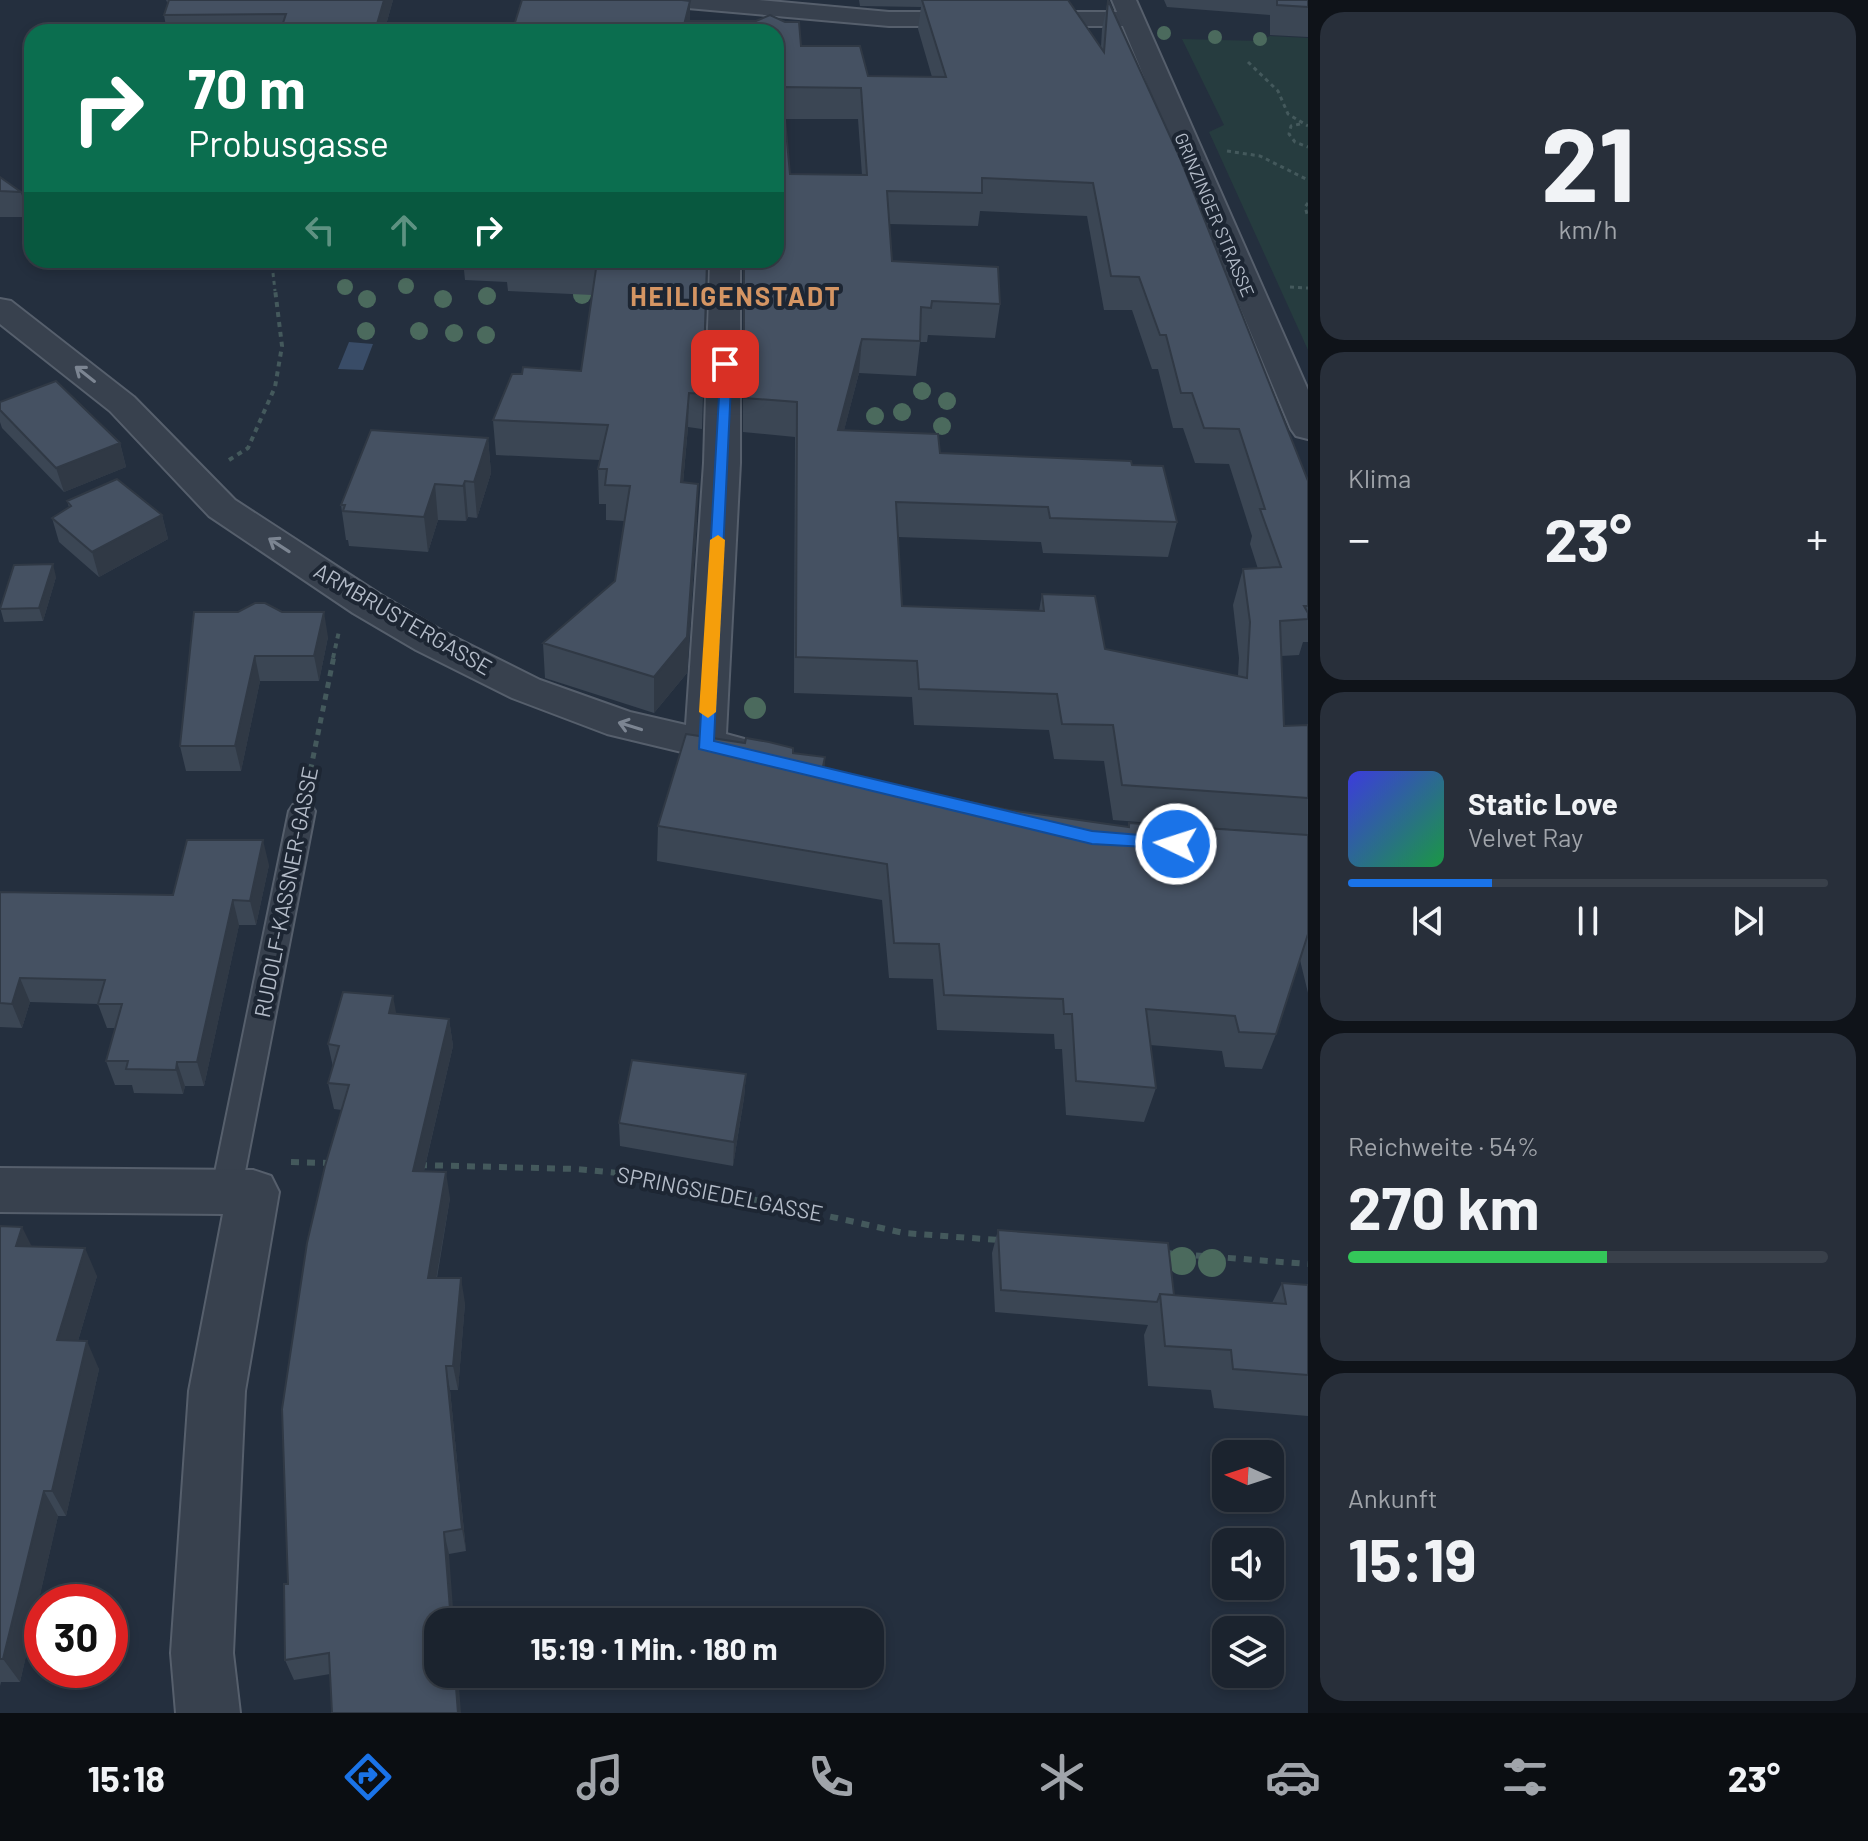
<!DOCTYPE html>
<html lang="de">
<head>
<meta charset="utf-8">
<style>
	:root { --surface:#1b232e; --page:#282f3a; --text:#f1f3f6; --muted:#a0a4aa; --line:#39404a; --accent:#1a73e8 }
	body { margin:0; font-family:Barlow,sans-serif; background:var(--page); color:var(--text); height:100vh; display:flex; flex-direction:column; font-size:30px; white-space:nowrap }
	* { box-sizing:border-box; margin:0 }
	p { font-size:26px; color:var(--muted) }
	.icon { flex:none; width:44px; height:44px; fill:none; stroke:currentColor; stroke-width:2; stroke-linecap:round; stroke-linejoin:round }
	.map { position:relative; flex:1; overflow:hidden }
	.side { display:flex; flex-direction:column; gap:12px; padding:12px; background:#0f1319; width:560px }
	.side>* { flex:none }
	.guide { position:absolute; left:24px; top:24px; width:760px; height:244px; border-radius:24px; box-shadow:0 4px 12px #0003,0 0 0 2px var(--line); background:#0b6e4f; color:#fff; overflow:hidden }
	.needle { width:52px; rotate:273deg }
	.fabs { position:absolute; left:1212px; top:1440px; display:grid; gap:16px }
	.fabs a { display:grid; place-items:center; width:72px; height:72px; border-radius:16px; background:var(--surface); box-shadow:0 4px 12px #0003,0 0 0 2px var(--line); font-size:40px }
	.speed { position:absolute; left:24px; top:1584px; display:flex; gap:16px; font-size:40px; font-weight:700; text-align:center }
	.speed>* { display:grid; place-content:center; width:104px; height:104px; border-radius:50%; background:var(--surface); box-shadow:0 4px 12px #0003,0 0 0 2px var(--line); line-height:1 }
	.speed .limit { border:12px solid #d22; background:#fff; color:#111 }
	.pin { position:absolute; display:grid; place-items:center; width:68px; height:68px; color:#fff; margin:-34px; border-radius:16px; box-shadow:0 4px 12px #0006 }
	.me { position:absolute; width:88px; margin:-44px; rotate:274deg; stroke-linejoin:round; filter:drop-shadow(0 0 6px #0008) }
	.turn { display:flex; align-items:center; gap:28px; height:168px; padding:0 32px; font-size:36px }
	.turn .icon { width:104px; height:104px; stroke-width:2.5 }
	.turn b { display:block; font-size:56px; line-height:68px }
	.lanes { display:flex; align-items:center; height:76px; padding:0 32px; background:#0003; justify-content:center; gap:40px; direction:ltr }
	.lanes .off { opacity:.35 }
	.big { font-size:60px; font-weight:700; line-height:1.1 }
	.side .card { flex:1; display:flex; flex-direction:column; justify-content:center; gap:12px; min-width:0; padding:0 28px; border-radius:24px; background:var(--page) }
	.side .dial { align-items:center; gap:0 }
	.dial b { font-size:104px; line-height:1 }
	.song { display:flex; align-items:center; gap:24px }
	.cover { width:96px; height:96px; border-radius:12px; background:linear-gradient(135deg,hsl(240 70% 55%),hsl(140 70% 35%)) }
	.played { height:8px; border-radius:4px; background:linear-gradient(90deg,var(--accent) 30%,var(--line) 30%) }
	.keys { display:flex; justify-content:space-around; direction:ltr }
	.heat { display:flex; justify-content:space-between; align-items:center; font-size:44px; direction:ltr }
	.charge { height:12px; border-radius:6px; background:linear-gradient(90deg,#34c759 54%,var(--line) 0) }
	.trip { position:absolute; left:424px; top:1608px; width:460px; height:80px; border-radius:24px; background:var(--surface); box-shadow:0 4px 12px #0003,0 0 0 2px var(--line); font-weight:700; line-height:80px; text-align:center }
	.menu { display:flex; height:128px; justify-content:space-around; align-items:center; background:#0b0e12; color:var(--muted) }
	.menu .icon { width:56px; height:56px }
	.menu .selected { color:var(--accent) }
	.menu b { font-size:36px; color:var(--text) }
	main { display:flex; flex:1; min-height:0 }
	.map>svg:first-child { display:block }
</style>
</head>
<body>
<main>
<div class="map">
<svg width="1308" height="1713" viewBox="0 0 1308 1713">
	<rect width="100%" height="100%" fill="#242f3e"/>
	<path fill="#263c3f" d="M1270,36L1308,38V350L1209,132L1224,125L1182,39L1259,41Z"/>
	<path fill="#394c67" d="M349,342L373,344L363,370L338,369Z"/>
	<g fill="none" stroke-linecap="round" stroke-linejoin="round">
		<g stroke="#565f6c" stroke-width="4">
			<path id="service" d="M302,802L311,805L315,811L241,1192L237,1201L226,1205L215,1201L211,1192L289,811L293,805Z"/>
		</g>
		<g stroke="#565f6c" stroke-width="4">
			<path id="minor" d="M664,0H759L889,12H1132L1144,19L1132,26H889L676,7Z
				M710,260H740V463L726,734L759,743L765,753L759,763L744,767L607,734L512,698L416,650L353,613L209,516L110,411L0,324V299L11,301L134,397L235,500L381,595L444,632L540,680L630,712L686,725L704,463Z
				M0,1168L253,1170L271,1176L279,1192L245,1391L233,1653L240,1713H176L171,1653L189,1391L223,1214L0,1212Z"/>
		</g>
		<g stroke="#565f6c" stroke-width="4">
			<path id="tertiary" d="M1112,0H1136L1308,390V439L1296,436L1291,429Z"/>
		</g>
		<path stroke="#44595c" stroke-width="3" stroke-dasharray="4 4" stroke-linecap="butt" d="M1248,62L1278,91L1288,114L1308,126
			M1300,124L1291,126L1289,134L1295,142L1308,147
			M1227,151L1260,156L1308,180
			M1308,203L1305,207L1308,217
			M273,273L275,291
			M1290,287L1308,288"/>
		<path stroke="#44595c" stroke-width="4" stroke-dasharray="5 5" stroke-linecap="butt" d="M229,460L248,448L275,387L282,346L275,289
			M333,658L339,631"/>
		<path stroke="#44595c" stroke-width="5" stroke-dasharray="6 6" stroke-linecap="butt" d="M308,782L334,656"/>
		<path stroke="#44595c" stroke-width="6" stroke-dasharray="8 8" stroke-linecap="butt" d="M291,1162L329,1163
			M419,1165L577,1169L648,1176L904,1233L998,1240
			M1164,1253L1308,1264"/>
		<use href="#service" fill="#38414e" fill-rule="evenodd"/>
		<use href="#minor" fill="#38414e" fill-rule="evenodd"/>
		<use href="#tertiary" fill="#38414e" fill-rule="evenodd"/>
	</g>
	<g fill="#4b6a5d">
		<circle cx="1164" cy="33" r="7"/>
		<circle cx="1215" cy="37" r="7"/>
		<circle cx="1260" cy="39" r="7"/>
		<circle cx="406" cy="286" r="8"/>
		<circle cx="345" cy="287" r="8"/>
		<circle cx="582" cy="295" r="9"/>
		<circle cx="487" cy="296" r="9"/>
		<circle cx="367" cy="299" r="9"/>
		<circle cx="443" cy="299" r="9"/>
		<circle cx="366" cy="331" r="9"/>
		<circle cx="419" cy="331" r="9"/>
		<circle cx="454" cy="333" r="9"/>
		<circle cx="486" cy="335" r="9"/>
		<circle cx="922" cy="391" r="9"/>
		<circle cx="947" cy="401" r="9"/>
		<circle cx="902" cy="412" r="9"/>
		<circle cx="875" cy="416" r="9"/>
		<circle cx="942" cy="426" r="9"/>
		<circle cx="755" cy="708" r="11"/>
		<circle cx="1182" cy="1261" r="14"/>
		<circle cx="1212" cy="1263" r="14"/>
	</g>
	<path fill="#3b4654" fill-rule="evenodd" d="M166,0H393L384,32H167L164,15L168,4Z
		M522,0H682L690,1V21H756L770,15L785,22H799L801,46H860L868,76L932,77L918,29L921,7L860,6L859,0H1068L1101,47L1102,29L1108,0L1180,158L1308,481V642H1303L1299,655L1281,656L1284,726L1308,725V835L1113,820L1104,761L1054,759L1049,730L914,725L912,697L794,693L795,437L743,432V260H776V32H512ZM785,119H858L862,175L790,174ZM980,211L1087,216L1104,310H1132L1152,369H1158L1173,428H1183L1195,463L1229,464L1252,536L1250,544L1258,569H1243L1233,605L1239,658L1238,676L1105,649L1095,596L1042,594L1039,611L902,606L898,537L1041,542L1043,553L1168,557L1177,522L1163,466L1132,465L1131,461L940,453L938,434L844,430L859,373L916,376L920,342H927L928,335L995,338L1000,304L998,267L892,261L889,224L978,226Z
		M1164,0H1308V37L1270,35V15L1167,7Z
		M0,177L21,192L28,217H0Z
		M36,260H136L135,263L68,268L65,264L37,265Z
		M248,260H309L249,261Z
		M463,260H707L702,429L688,427L683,483L697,519L687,673L654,713L545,678L543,643L615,581L624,521L606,520V504H599L598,469L600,460L496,455L493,420L581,371L592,295L508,291L507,282L465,280Z
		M0,402L120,443L126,467L64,492L2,428L0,422Z
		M488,438L491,473L477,518L468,517L466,521L438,520L428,552L349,546L348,540H346L341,505Z
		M67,501L162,515L168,539L99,577L59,542L52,518L69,507Z
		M56,577L43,621L4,622L0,607Z
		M238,612L328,637L319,681H260L241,771H186L180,746Z
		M793,753L825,757L824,771L1009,810L1128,827L1129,823L1308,835V993L1300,960L1276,1034L1262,1069L1225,1067L1222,1051L1150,1045L1156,1088L1144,1122L1066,1115L1062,1049H1055L1054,1034L937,1030L933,979L889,978L882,900L657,861L658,826Z
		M269,865L256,925H239L204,1086H185L183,1094L134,1093L132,1085H115L106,1061L115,1028H107L98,1004L30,1002L22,1028L0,1027V892L173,895Z
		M396,1014L449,1019L453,1046L424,1171L450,1198L437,1278L465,1303L458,1390H450L466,1551L449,1554L330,1674L294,1680L285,1660L288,1584L342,1110L334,1109L328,1083L333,1067L328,1044Z
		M746,1074L744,1098L733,1166L620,1146L619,1123Z
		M0,1226L31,1246L97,1276L78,1341L99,1369L66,1516H58L20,1682H1L0,1686Z
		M998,1230L1174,1295L1272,1303L1282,1283L1308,1285V1416L1214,1408L1211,1390L1148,1386L1144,1335L1148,1325L995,1312L992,1253Z"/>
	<path fill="#303945" d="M384,0H393L384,32H375Z
		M690,1V32L685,21Z
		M862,339L859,373L835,465L838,430Z
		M689,393L688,427L680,518L681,482Z
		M488,438L491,473L477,518L474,482Z
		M120,443L126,467L64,492L56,468Z
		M465,481L468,517L466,521L463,486Z
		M435,484L438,520L428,552L424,517Z
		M698,484L697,519L687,673L654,713V677Z
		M162,515L168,539L99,577L92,552Z
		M53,564L56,577L43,621L39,608Z
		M324,612L328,637L319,681L314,656Z
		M255,656L260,681L241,771L235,746Z
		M263,840L269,865L256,925L250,901Z
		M233,900L239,925L204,1086L197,1062Z
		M20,978L30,1002L22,1028L12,1004Z
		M393,996L398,1023L389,1013Z
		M449,1019L453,1046L418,1196L413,1171Z
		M177,1062L185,1086L183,1094L176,1070Z
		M746,1074L744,1098L733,1166L734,1142Z
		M446,1172L450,1198L432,1303L428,1278Z
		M22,1227L36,1255L16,1246Z
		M85,1248L97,1276L70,1368L57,1340Z
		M461,1278L465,1303L458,1390L453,1366Z
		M87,1341L99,1369L66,1516L52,1491Z
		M446,1366L450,1390L466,1551L462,1529Z
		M44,1491L58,1516L20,1682L3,1659Z
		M444,1532L449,1554L454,1622H451Z
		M455,1674H458L461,1713H458Z"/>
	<path fill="#455162" stroke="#303945" stroke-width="2" fill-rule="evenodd" d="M169,0H384L375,31H354L353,32H280L286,14L164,15Z
		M522,0H682L690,1L685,21H756L770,15L785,22H799L801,46H860L868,76L946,77L922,0H1068L1104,52L1108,0L1180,158L1308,481V606H1304L1308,613V619L1280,621L1284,726L1308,725V798L1122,785L1113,725L1062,724L1057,694L919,689L917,661L796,657L797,402L744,398V260H776V32H512ZM782,87L861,88L867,175L790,174ZM982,178L1093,183L1111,276L1139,277L1160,335H1166L1181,393H1192L1204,428L1239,429L1265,509H1260L1281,567L1243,569L1250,622L1247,678L1105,649L1095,596L1042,594L1044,611L902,606L896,502L1048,507L1050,518L1177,522L1163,466L1132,465L1131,461L940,453L938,434L838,430L862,339L920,341L921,307L931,308L932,301L1000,304L998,267L892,261L887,191L982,193Z
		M1277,0H1308V7L1277,5Z
		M0,177L21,192L0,191Z
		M559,260H707L703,394L689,393L681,482L698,484L687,637L654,677L543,643L615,581L630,486L605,485L607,469H598L608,425L493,420L512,374H522L523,367L581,371L597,262Z
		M56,381L120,443L56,468L0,410V402Z
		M371,430L488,438L474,482L465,481L463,486L435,484L424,517L343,511L345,505H341Z
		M117,479L162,515L92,552L52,518L71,506L67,501Z
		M53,564L39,608L0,609L14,565Z
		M255,603H265L282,612H324L314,656H255L235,746H180L194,612H238Z
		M686,734L745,743L746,738L769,742L793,748V753L825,757L822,771L1009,810L1129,827V823L1308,835V934L1276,1034L1239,1032L1235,1016L1146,1009L1156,1088L1076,1081L1072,1014H1064L1063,999L944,995L939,944L894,943L887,864L658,826Z
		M187,840H263L250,901L233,900L197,1062H177L176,1070L126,1069L128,1061H106L122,1004H98L105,980L20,978L12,1004L0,1003V892L173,895Z
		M343,992L393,996L389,1013L449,1019L413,1171L446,1172L428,1278H461L453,1366H446L462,1529L444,1532L451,1622H438V1674H455L458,1713H332L329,1653L285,1660L284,1584H288L282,1409L307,1243L325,1166L349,1085L328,1083L339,1046L328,1044Z
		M632,1060L746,1074L734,1142L619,1123Z
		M0,1226L22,1227L16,1246L85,1248L57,1340L87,1341L52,1491H44L3,1659H0Z
		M998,1230L1168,1243L1174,1295L1160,1294L1157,1302L1001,1290Z
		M1282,1283L1308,1285V1375L1233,1369L1231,1350L1165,1346L1160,1294L1286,1304Z"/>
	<defs><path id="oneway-shaft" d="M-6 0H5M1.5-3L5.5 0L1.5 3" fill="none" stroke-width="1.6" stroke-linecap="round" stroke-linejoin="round" transform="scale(2)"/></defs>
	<g stroke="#7c8592">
		<use href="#oneway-shaft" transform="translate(85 374) rotate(-142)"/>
		<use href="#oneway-shaft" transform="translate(279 545) rotate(-147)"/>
		<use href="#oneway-shaft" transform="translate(630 726) rotate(-163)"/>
	</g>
	<path fill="#1a73e8" stroke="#114b97" stroke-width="2" d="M721,361L732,364L714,741L1092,831L1176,838L1182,840V849L1092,844L699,749Z"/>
	<path fill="#f59e0b" d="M718,535L725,540L716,712L708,718L699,712L710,540Z"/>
	<g text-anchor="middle" stroke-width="8" stroke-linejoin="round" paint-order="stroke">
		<g font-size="18" fill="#b4bcc9" stroke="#1d2633">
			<text transform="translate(1214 215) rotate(67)" y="6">GRINZINGER STRASSE</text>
		</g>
		<g font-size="22" fill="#b4bcc9" stroke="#1d2633">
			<text transform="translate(403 619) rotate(30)" y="8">ARMBRUSTERGASSE</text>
			<text transform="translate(286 892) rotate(-79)" y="8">RUDOLF-KASSNER-GASSE</text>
			<text transform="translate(720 1194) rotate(11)" y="8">SPRINGSIEDELGASSE</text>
		</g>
		<g font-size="26" font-weight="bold" letter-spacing="2" fill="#d59563" stroke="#1d2633">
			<text x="736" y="306">HEILIGENSTADT</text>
		</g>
	</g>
</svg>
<div class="fabs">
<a><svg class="needle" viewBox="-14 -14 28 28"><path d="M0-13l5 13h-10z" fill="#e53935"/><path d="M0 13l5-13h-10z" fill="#a0a4aa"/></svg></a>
<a><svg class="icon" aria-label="sound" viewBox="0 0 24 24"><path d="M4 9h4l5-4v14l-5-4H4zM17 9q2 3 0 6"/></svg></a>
<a><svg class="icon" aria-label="layers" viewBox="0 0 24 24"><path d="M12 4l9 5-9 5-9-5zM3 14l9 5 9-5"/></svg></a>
</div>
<div class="speed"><div class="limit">30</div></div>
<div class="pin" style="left:725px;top:364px;background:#d93025"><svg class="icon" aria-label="arrive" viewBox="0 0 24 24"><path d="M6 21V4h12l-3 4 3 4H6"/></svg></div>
<svg class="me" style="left:1176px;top:844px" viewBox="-20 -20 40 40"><circle r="17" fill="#1a73e8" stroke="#fff" stroke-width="3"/><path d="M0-11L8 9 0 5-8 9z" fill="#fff"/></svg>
<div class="trip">15:19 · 1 Min. · 180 m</div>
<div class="guide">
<div class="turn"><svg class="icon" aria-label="right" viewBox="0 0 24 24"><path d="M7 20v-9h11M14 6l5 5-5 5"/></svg><div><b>70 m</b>Probusgasse</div></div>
<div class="lanes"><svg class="icon off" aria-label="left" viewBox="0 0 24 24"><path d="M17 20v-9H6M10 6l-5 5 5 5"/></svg><svg class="icon off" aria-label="ahead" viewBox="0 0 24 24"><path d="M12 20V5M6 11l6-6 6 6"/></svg><svg class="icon" aria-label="right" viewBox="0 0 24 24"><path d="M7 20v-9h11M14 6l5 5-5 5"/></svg></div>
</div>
</div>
<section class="side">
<div class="card dial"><b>21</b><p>km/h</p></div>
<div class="card"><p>Klima</p>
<div class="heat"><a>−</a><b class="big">23°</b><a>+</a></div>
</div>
<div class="card">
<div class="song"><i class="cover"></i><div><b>Static Love</b><p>Velvet Ray</p></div></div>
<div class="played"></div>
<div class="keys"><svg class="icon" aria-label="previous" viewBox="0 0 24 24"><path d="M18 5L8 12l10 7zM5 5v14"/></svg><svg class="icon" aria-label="pause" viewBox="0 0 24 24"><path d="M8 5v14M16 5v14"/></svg><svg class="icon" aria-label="next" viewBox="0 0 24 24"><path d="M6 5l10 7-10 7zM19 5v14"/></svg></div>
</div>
<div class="card"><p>Reichweite · 54%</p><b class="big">270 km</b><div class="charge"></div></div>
<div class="card"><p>Ankunft</p><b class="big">15:19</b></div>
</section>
</main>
<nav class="menu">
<b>15:18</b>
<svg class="icon selected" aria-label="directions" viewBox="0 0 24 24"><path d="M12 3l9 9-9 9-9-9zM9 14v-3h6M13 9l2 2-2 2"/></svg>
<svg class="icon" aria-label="music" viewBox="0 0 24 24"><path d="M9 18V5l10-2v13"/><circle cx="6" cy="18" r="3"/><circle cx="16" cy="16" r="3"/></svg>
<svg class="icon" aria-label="phone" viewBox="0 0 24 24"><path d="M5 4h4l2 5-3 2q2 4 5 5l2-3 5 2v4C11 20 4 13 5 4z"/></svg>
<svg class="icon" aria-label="climate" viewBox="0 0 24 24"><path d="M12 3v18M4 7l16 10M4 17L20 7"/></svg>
<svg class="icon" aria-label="car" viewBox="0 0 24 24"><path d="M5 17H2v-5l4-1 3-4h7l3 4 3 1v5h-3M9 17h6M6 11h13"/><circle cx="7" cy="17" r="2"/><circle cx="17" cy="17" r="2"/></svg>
<svg class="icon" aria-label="filters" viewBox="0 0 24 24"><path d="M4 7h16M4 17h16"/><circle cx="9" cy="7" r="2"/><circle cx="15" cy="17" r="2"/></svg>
<b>23°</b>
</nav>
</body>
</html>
